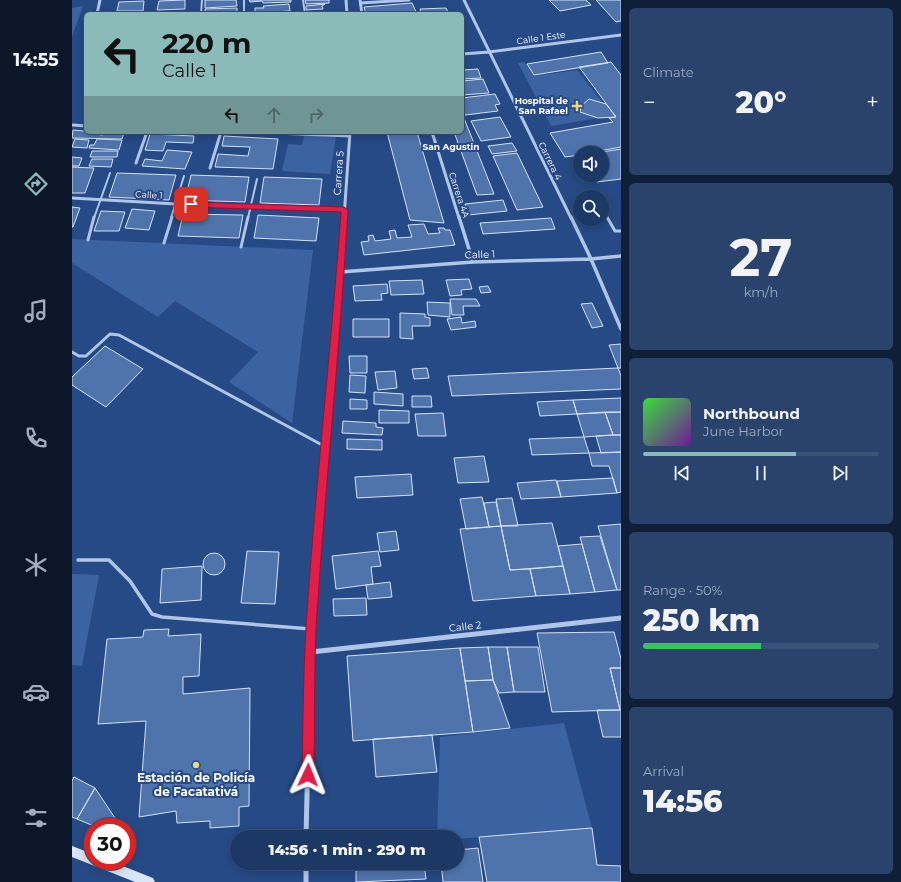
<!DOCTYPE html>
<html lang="en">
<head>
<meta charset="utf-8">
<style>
	:root { --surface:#1c3864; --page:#29436d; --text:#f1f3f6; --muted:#a0acbf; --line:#3a5278; --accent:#8bbbb9 }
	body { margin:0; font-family:Montserrat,sans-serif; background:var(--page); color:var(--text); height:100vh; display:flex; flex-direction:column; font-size:15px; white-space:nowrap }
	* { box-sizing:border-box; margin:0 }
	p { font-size:13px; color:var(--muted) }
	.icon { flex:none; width:22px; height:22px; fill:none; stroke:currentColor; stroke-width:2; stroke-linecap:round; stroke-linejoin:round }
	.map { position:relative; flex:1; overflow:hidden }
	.panel { display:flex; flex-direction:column; gap:8px; padding:8px; background:#0f1f37; width:280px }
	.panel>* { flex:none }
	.guide { position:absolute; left:12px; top:12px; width:380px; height:122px; border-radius:6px; box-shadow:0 2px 10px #0003,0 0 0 1px var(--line); background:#8bbbb9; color:#111; overflow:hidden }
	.fabs { position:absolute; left:501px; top:146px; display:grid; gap:8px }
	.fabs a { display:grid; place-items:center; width:36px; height:36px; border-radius:50%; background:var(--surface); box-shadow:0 2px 10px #0003,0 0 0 1px var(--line); font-size:20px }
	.speed { position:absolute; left:12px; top:818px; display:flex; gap:8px; font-size:20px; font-weight:700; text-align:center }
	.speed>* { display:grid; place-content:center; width:52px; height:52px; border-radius:50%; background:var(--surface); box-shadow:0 2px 10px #0003,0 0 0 1px var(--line); line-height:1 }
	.speed .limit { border:6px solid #d22; background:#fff; color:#111 }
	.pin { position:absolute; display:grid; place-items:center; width:34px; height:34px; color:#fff; margin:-17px; border-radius:8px; box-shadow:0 2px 6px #0006 }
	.me { position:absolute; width:44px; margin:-22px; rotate:2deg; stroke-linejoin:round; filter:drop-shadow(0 0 3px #0008) }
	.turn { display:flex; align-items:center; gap:14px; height:84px; padding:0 12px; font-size:18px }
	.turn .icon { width:52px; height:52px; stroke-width:2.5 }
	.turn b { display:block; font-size:28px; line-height:34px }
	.lanes { display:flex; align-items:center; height:38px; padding:0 12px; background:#0003; justify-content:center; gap:20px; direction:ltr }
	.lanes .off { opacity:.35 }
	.big { font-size:30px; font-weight:800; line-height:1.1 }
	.panel .card { flex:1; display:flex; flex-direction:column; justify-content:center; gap:6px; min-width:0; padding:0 14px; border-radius:6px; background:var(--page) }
	.panel .dial { align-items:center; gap:0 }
	.dial b { font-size:52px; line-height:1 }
	.song { display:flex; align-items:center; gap:12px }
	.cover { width:48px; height:48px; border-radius:6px; background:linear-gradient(135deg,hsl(120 70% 55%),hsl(280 70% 35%)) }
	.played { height:4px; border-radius:2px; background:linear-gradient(90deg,var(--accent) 65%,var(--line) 65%) }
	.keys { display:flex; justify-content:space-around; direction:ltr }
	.heat { display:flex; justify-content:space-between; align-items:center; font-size:22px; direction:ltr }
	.charge { height:6px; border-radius:3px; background:linear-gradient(90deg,#34c759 50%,var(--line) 0) }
	.trip { position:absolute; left:158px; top:830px; width:234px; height:40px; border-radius:20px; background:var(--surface); box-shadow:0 2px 10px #0003,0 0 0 1px var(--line); font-weight:800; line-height:40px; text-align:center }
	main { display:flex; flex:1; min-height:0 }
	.tab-bar { display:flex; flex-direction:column; width:72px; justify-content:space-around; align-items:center; background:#0b1628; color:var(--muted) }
	.tab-bar .icon { width:28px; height:28px }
	.tab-bar .current { color:var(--accent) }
	.tab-bar b { font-size:18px; color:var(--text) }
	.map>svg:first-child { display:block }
</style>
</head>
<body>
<main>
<nav class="tab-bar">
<b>14:55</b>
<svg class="icon current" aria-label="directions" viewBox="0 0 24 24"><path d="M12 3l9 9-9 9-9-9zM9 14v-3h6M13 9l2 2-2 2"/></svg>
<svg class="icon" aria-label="music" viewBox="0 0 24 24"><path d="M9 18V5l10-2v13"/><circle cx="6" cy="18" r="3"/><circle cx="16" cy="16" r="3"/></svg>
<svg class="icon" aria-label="phone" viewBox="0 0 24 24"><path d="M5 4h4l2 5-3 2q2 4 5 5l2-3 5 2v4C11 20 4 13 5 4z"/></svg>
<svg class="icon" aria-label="climate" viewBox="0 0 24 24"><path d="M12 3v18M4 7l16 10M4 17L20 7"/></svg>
<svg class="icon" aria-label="car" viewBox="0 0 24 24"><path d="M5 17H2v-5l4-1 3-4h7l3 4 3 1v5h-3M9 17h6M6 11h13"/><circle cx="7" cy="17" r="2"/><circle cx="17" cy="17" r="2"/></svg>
<svg class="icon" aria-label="filters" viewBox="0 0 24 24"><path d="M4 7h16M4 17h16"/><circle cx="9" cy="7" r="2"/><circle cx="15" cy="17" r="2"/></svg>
</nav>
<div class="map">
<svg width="549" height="882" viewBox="0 0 549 882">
	<rect width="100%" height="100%" fill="#264a85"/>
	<path fill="#3b63a1" d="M11,6L0,37V8Z
		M452,62L463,76L505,70L531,103L517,99L509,106L508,112L526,118L479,126L446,63Z
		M232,135L264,137L258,174L210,171L216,144L230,145Z
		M0,239L241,250L220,423L157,382L186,352L103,301L86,317L0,263Z
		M0,574L27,575L10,666L0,665Z
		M492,723L520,828L385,839V837H365L368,737Z"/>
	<path fill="#4f74ac" stroke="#d4e2f6" d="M113,0V9L85,10L87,1Z
		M133,0H164L165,6L133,8Z
		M177,0H219V2L191,3L190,1L178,2Z
		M233,0H257V3L234,4Z
		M477,0H514L519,5L488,11Z
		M524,0H549V21L544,22Z
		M72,1L71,11H45L47,2Z
		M340,3L345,14H294L292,7Z
		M217,4L218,11L183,13V8H192L191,6Z
		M253,4L250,6L251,9L234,10V6Z
		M165,8V14H133V9Z
		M374,8L377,14H349L348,9Z
		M529,52L536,63L462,75L455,64Z
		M539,62L549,75V147L516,153H508V155L493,157L478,133L541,122L537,118L544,117L507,67Z
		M406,69L409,78L390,79V70Z
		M411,79L417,93L390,95V81Z
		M423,94L428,104L423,105L426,111L393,115L390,108V98Z
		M517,99L534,104L544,117L526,118L508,112L509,106Z
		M428,117L439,137L409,141L399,121Z
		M390,118H392L422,194L405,195L382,132H390Z
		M1,130L23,132L22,134L31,135L32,132H52L50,139L0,138Z
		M315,132H345L372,223L338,220Z
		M78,134L122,136L121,143L94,142L91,151L73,150Z
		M152,136L206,139L201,169L143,167L146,154L176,156L178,147L150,146Z
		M3,139L17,140L15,148L0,147Z
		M25,139L50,140L47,150L17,148L18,145H22Z
		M440,143L445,151L420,154L416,146Z
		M549,149V179L525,182L519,175H530V153H523Z
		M95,150L120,152L113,169L70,166L73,159L90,161Z
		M20,151H46L45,157H18Z
		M445,153L471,207L445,210L421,156Z
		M0,157L10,158L7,166H0Z
		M20,159H41L39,167L17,166Z
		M0,167L22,168L13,193H0Z
		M45,173L104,175L97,200L37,197Z
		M119,175L177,177L173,202L113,200Z
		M192,177L250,179L247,205L188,203Z
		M431,200L435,211L396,215L393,204Z
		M0,207L8,208L1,227H0Z
		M60,209L83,211L77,230L53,228Z
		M29,211L53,212L47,231H22Z
		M111,214L171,215L167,238L106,236Z
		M186,215L247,218L244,241L182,238Z
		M479,218L483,229L411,234L408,223Z
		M352,224L356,234L368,233L366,228H372L373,230H378L383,245L292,255L289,242L297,241L296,236L301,235L303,241L319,239L317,231L323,230L325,238L340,237L336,225Z
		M397,279L400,289L389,290L390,295L378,296L374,280Z
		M350,280L352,294L319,295L317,281Z
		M315,284L316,293L309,294L310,300L283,301L281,286Z
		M416,286L419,292L409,293L407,287Z
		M378,299H404L408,306H391L392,315H380Z
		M355,302L378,303V317L356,315Z
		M520,303L531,326L520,328L509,304Z
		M328,313L353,314V317L358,318V326H340L341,339L328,338Z
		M389,317L390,323L403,321L404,327L379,330L375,319Z
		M281,319H317V337H281Z
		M549,344V368H546L537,345Z
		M33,346L71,369L34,407L0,385V377Z
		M277,356H295V373H278Z
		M355,368L357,378L342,379L340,369Z
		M546,368L549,376V389L380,396L376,376Z
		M323,371L325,388L306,390L303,372Z
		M278,375L294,376L293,393L277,392Z
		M302,392L331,394V406L302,404Z
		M340,396H359L360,407H340Z
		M549,398V412L505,414L501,400Z
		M278,399L295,400V409H278Z
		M501,400L505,414L468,416L465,402Z
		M307,410L337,411V423H307Z
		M533,412L541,435L512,437L505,414Z
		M533,412H549V435H541Z
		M371,413L374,436H346L343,414Z
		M271,421L304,423V427L311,428L310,435L270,433Z
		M541,435H549V452L529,453L524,436Z
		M512,437L517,453L460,455L457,439Z
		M275,439L310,440V450L275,449Z
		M548,452H549V492L545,493L537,466H520L517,453Z
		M412,456L417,482L386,483L382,458Z
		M339,474L341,495L285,498L283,477Z
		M541,478L545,493L489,497L485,481Z
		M484,480L489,497L449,499L445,483Z
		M410,497L417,527L394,529L388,499Z
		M440,498L446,526H429L424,499Z
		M424,502L429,526L417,527L412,503Z
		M480,523L491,566L438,570L429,526Z
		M549,524V590H545L526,526Z
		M429,526L438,570L458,569L464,596L401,601L388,529Z
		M324,531L327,550L308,552L305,533Z
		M528,536L545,590L523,592L508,537Z
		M510,544L523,592L498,594L486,546Z
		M175,551L207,552L203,604L169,603Z
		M306,551L309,566L299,567L301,584L264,589L260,556Z
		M131 564a11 11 0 1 1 22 0a11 11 0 1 1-22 0Z
		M130,566L129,600L88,603L90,569Z
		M491,566L498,594L464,596L458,569Z
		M318,582L320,597L296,599L294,585Z
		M294,598L295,615L262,616L261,599Z
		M97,629L96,636L129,634L127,676L111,677V694L178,688L177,806L167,807V826L138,828V821L105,823L104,811L67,817L74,721L26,724L35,639L71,637L72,630Z
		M542,632L549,659V668H538L548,710L480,712L465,633Z
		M416,647H435L442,692L427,693L421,680Z
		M416,647L421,680L393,681L388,648Z
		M435,647H466L473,692H442Z
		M388,648L401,732L281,741L275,656Z
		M538,668H549V737H531L525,710H548Z
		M421,680L438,728L401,732L393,681Z
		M360,735L365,772L304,777L301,739Z
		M2,777L23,788L5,819L0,817V781Z
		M23,788L49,827H24L5,819Z
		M520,828L525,865L549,866V882H415L407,837Z
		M406,848L411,882H371L369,863H385V850Z
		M284,863H352L354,879L284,882Z"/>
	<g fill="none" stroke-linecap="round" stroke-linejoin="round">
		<path stroke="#b0c6e8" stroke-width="2" d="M172,0V14
			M231,0L233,14
			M129,14L130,0
			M530,209L535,218
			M22,218L38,173
			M99,218L112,176
			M176,218L185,179"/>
		<path stroke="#b0c6e8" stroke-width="3" d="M535,217L543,231H549
			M16,240L22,217
			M92,243L100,217
			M169,247L176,217
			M0,352L7,356H14L38,334L47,335L252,446"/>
		<path stroke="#b0c6e8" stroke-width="3.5" d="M6,560H37L58,581L80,614L90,617L239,629"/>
		<path stroke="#b0c6e8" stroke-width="3" d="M274,0L275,14
			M288,0L290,14
			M392,0L499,218
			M289,3L337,0
			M25,14L28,0
			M390,54L417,52L549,35
			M1,125L14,126
			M175,132L278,136
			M360,132L387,218
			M64,163L75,132
			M138,168L149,132
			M0,198L104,204L272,209
			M272,218L278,132"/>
		<path stroke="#b0c6e8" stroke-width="3.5" d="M387,217L401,262
			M499,217L519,259L549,329
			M268,272L401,262L519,259L549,256
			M248,505L272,217"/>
		<path stroke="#b0c6e8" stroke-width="5" d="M239,652L549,618
			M234,837L239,629L248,504
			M234,863V882"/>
		<path fill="#dae5f7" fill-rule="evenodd" d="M0,846L21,854V861H38L81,878L83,882H63L0,857Z"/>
	</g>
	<path fill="#e11d48" stroke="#92132f" d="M119,202L272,207L276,210C268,349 253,488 244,628C242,677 243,726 242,775L240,779L236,781L232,779L230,775C231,726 231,676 234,627C243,489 259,351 269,212L119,207L115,204Z"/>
	<g fill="#f1d475" stroke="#264a85" stroke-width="1.5">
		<path d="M503 100h4v4h4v4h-4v4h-4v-4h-4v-4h4z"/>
		<circle cx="124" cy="765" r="4"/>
	</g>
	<g text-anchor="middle" stroke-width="4" stroke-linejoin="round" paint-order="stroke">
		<g font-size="9" fill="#fff" stroke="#264a85">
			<text transform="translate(469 38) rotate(-8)" y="3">Calle 1 Este</text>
			<text transform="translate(478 161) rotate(64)" y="3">Carrera 4</text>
			<text transform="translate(77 195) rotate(3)" y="3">Calle 1</text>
			<text transform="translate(387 195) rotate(72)" y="3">Carrera 4A</text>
		</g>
		<g font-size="9" font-weight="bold" fill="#fff" stroke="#264a85" text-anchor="end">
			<text x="496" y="104">Hospital de<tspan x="496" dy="10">San Rafael</tspan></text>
		</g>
		<g font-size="9" font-weight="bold" fill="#fff" stroke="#264a85">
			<text x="379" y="150">San Agustin</text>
		</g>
		<g font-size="10" fill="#fff" stroke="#264a85">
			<text transform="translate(266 173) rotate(-86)" y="4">Carrera 5</text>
			<text transform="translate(408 254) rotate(-2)" y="4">Calle 1</text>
			<text transform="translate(393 626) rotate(-6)" y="4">Calle 2</text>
		</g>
		<g font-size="12" font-weight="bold" fill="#fff" stroke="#264a85">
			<text x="124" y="782">Estación de Policía<tspan x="124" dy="14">de Facatativá</tspan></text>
		</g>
	</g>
</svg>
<div class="fabs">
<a><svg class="icon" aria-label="sound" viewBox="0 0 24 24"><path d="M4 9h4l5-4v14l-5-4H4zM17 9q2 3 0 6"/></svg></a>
<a><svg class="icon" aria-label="search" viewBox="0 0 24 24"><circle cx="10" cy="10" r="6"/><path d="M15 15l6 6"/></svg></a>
</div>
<div class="speed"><div class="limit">30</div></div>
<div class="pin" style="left:119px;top:204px;background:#d93025"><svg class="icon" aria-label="arrive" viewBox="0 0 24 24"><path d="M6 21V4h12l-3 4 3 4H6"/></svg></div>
<svg class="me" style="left:236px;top:775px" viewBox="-20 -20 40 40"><path d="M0-17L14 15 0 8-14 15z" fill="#e11d48" stroke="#fff" stroke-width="4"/></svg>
<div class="trip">14:56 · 1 min · 290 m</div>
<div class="guide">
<div class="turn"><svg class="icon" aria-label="left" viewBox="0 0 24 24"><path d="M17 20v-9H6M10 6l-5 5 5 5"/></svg><div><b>220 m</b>Calle 1</div></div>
<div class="lanes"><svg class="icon" aria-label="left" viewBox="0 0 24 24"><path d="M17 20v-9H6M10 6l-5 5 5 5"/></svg><svg class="icon off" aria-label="ahead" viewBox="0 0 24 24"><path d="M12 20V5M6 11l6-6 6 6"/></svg><svg class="icon off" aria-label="right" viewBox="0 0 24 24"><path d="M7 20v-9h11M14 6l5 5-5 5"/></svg></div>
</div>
</div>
<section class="panel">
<div class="card"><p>Climate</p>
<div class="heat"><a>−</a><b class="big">20°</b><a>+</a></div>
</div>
<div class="card dial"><b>27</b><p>km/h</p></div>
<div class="card">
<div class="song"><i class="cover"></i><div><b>Northbound</b><p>June Harbor</p></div></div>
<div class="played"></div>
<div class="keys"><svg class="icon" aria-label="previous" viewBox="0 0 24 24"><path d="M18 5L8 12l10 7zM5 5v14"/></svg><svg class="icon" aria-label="pause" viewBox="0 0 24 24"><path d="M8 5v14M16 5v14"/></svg><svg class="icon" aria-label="next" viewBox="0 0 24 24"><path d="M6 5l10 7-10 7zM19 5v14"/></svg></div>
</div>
<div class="card"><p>Range · 50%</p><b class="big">250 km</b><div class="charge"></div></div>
<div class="card"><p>Arrival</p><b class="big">14:56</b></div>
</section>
</main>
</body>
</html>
